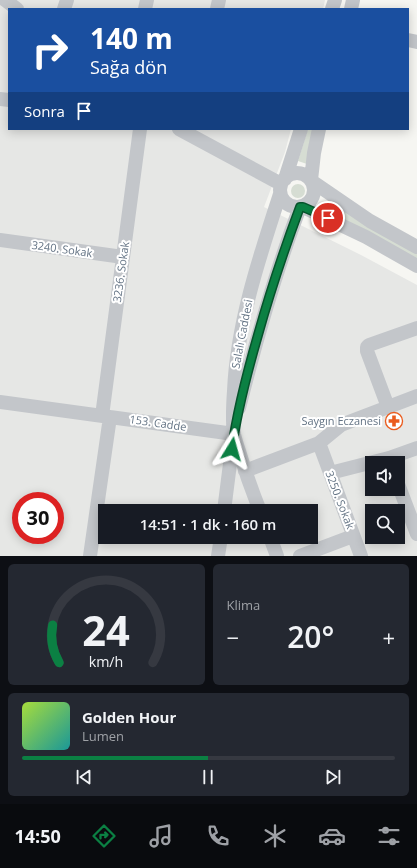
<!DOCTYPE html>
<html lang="tr">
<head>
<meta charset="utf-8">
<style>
	:root { --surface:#171b24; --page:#242831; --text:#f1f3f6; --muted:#9ea1a6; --line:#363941; --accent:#0b8043 }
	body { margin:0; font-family:"Open Sans",sans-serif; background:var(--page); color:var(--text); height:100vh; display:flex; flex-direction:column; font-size:15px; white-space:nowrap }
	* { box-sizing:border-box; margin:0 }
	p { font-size:13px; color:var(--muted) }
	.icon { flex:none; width:22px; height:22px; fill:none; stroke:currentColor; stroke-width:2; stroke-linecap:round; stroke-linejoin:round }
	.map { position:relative; height:556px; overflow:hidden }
	.details { display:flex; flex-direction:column; gap:8px; padding:8px; background:#0d0f14; flex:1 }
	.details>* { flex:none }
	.guide { position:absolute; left:8px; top:8px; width:401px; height:122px; border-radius:0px; box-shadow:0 2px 10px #0003; background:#1a4fa0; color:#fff; overflow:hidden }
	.controls { position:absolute; left:365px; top:456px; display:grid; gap:8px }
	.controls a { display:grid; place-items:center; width:40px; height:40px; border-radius:0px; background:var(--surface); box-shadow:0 2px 10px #0003; font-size:20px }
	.speed { position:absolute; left:12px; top:492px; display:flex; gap:8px; font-size:20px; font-weight:700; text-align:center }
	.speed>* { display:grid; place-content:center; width:52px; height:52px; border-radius:50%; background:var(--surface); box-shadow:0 2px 10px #0003; line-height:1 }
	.speed .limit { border:6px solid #d22; background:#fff; color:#111 }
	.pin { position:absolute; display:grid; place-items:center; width:34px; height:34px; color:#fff; margin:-17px; border:2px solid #fff; border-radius:50%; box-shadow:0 1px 4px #0007 }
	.me { position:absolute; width:44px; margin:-22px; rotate:8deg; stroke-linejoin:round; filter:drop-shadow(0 0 3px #0008) }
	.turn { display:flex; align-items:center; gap:14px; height:84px; padding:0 16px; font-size:18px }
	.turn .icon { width:52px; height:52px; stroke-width:2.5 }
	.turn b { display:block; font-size:28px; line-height:34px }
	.then { display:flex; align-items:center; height:38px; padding:0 16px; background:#0003; gap:8px; font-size:15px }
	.big { font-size:30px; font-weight:600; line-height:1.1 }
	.details .widget { flex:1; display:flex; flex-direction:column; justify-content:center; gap:6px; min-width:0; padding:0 14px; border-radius:6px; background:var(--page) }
	.details .dial { align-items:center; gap:0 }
	.dial svg { height:104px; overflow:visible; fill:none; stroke:var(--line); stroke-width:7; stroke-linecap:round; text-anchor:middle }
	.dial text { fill:var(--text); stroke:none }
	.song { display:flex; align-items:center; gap:12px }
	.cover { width:48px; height:48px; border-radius:6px; background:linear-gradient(135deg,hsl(80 70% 55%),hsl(180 70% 35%)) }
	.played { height:4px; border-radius:2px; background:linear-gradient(90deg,var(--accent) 50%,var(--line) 50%) }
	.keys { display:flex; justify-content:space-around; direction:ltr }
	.heat { display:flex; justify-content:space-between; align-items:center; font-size:22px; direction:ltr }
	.details .tiles { flex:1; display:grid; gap:8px; grid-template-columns:1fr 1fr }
	.widget:last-child { grid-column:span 2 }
	.trip { position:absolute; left:98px; top:504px; width:220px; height:40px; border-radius:0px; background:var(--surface); box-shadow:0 2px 10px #0003; font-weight:600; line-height:40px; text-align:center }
	.tabs { display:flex; height:64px; justify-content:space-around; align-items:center; background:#090b0e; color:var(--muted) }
	.tabs .icon { width:28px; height:28px }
	.tabs .current { color:var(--accent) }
	.tabs b { font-size:18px; color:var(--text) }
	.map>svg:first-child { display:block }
</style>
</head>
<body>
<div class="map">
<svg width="417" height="556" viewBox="0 0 417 556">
	<rect width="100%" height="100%" fill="#f6f6f2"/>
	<path fill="#e6e7e5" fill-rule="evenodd" d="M0,0H325L323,9H9V129H291L285,152L264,207L361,255L417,285V556H0ZM372,463H398V489H372ZM21,501H55V535H21ZM105,511H311V537H105ZM372,511H398V537H372Z"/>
	<path fill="#d6ddd3" d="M308,129H314L307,164L298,161Z
		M291 191a7 7 0 1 1 14 0a7 7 0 1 1-14 0Z
		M329,201L417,254V259L323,211Z"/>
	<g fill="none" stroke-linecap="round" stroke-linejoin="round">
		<path stroke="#c3c6ca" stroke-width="14" d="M5,0L17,9
			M64,9L67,0
			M145,9L147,0
			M217,9L219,0
			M332,9L335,0
			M351,9L353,0
			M408,40L417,42
			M0,99L9,100
			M179,129L281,184
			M280 190a17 17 0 1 1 34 0a17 17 0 1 1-34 0Z
			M285,179L301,129
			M311,180L314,153L319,129
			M313,182L370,221L417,247
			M303,207L366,237L417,266
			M0,240L123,257
			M0,402L234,434
			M388,407L367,351V347L369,345L417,328
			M239,408C256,340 275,273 300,207
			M102,416L140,129
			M319,443L361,556
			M245,471L319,443L341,425L417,396
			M330,473L389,458L417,448
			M398,484L417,534
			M224,511L233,440
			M260,511C252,491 245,471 239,451C237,445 235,439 234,434C232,420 233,405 234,391C237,324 259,258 280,194
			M270,537L277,556
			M90,556L110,417
			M218,556L221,537
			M300,556L353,536"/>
	</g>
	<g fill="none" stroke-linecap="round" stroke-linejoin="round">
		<g stroke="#07532c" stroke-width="10">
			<path id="route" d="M232,449C237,410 247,373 258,335C270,292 284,250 300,207H303L328,218"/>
		</g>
		<use href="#route" stroke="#0b8043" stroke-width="7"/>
	</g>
	<defs>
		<g id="pharmacy-ring" transform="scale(0.9)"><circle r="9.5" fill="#fff" stroke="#ea5c1e" stroke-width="1.5"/><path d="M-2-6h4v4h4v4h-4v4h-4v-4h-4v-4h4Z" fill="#ea5c1e"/></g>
	</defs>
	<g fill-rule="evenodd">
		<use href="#pharmacy-ring" x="394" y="421"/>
	</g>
	<g text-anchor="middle" stroke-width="4" stroke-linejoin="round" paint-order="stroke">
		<g font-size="11" fill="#637384" stroke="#fff">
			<text transform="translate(62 249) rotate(8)" y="4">3240. Sokak</text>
			<text transform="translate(121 272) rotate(-82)" y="4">3236. Sokak</text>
			<text transform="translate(242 334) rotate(-79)" y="4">Salalı Caddesi</text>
			<text transform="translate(158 423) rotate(8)" y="4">153. Cadde</text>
			<text transform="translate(340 500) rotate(69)" y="4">3250. Sokak</text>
		</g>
		<g font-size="11" fill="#637384" stroke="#fff" text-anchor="end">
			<text x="381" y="425">Saygın Eczanesi</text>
		</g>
	</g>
</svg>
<div class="controls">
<a><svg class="icon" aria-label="sound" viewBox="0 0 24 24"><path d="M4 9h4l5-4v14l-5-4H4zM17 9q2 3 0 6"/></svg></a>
<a><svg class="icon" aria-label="search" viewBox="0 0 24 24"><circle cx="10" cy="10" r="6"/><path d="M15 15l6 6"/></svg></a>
</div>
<div class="speed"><div class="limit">30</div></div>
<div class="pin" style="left:328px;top:218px;background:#d93025"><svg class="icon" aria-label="arrive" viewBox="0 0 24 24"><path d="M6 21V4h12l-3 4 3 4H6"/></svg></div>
<svg class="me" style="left:232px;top:449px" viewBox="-20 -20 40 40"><path d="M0-17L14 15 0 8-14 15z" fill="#0b8043" stroke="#fff" stroke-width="4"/></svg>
<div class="trip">14:51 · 1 dk · 160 m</div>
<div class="guide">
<div class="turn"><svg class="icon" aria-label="right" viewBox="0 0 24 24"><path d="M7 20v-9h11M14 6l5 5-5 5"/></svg><div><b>140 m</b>Sağa dön</div></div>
<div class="then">Sonra<svg class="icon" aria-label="arrive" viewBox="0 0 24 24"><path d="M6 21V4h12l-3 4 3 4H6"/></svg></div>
</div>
</div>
<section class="details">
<div class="tiles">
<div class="widget dial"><svg viewBox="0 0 100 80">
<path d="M14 69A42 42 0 1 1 86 69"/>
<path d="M14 69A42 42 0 0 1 9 40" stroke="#0b8043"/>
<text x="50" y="56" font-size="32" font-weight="700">24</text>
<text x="50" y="72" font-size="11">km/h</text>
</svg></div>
<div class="widget"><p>Klima</p>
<div class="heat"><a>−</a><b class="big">20°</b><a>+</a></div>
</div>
<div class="widget">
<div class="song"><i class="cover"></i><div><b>Golden Hour</b><p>Lumen</p></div></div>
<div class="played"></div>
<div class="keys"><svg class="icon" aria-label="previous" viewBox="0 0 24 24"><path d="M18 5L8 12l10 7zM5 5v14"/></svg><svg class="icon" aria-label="pause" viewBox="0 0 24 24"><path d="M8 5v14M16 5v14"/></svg><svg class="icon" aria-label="next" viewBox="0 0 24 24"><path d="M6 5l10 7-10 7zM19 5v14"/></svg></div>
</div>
</div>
</section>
<nav class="tabs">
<b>14:50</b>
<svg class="icon current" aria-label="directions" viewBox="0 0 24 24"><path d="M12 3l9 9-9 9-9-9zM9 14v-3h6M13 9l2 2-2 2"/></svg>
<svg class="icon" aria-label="music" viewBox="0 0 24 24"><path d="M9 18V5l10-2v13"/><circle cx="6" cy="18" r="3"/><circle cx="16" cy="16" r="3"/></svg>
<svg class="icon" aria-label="phone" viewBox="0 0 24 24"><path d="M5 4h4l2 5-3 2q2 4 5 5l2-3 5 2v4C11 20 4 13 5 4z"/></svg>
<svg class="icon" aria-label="climate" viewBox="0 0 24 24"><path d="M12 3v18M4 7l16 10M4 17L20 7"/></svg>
<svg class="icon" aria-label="car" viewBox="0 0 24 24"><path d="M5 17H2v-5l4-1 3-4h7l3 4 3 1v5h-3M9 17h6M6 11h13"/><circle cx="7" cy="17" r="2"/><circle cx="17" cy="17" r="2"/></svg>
<svg class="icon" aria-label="filters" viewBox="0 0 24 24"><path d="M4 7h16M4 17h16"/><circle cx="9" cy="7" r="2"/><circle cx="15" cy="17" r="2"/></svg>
</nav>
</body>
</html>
